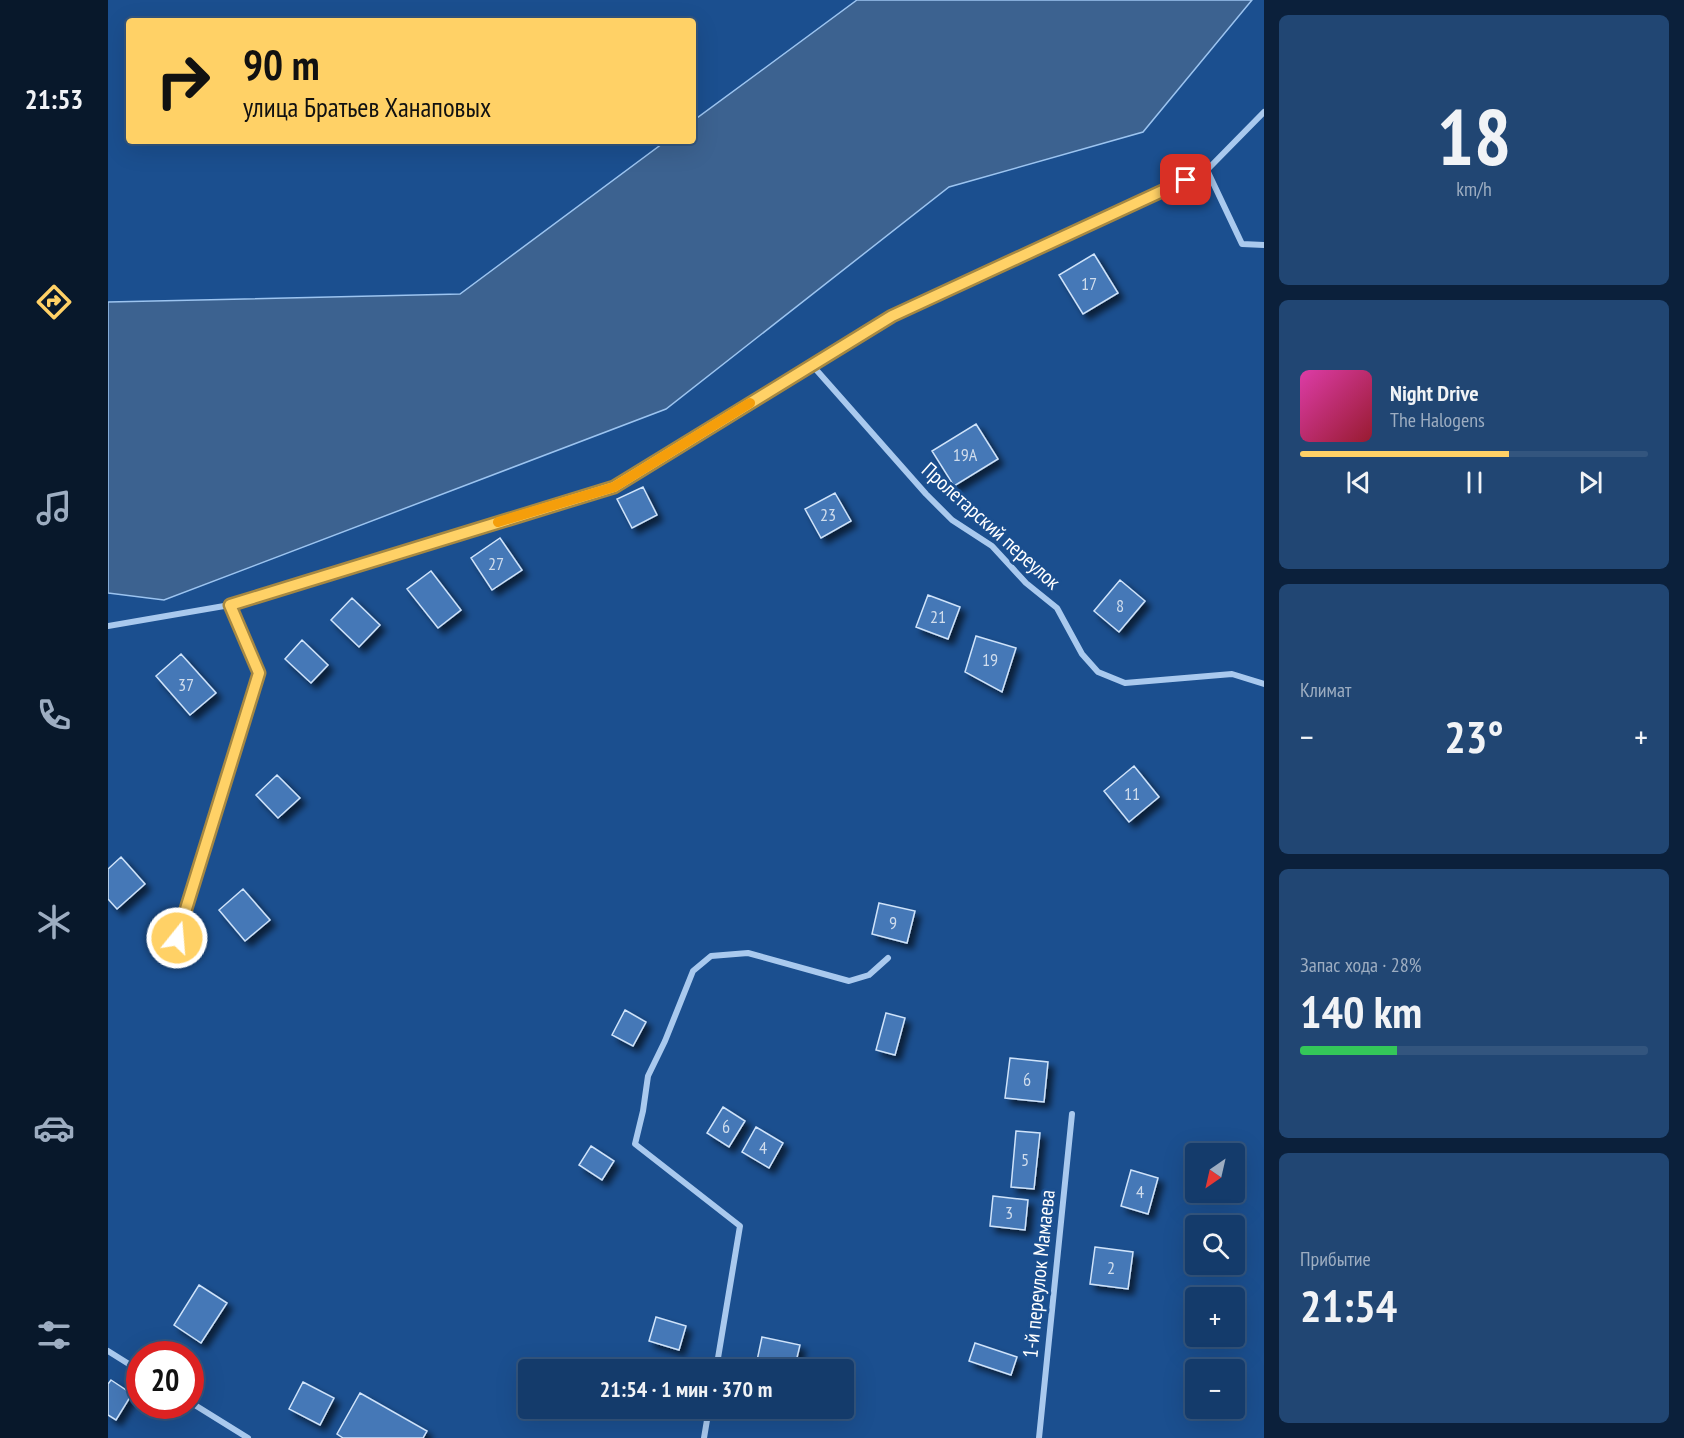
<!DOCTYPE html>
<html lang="ru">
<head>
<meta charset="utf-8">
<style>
	:root { --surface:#143b6b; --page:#214673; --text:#f1f3f6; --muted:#9dadc1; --line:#33557e; --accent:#ffd166 }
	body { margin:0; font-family:"PT Sans Narrow",sans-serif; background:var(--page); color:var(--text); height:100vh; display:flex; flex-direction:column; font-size:22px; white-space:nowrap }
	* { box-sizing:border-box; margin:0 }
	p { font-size:20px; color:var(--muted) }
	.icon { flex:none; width:33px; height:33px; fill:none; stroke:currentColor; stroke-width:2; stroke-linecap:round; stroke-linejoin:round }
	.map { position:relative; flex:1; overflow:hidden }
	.side { display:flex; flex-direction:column; gap:15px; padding:15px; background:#0b203b; width:420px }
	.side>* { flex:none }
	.hud { position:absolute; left:18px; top:18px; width:570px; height:126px; border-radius:6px; box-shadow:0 6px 24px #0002,0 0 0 2px var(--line); background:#ffd166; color:#111; overflow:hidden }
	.needle { width:39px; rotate:214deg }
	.controls { position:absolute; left:1077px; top:1143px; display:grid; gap:12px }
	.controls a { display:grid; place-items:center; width:60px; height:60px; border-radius:6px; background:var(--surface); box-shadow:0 6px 24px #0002,0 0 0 2px var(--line); font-size:30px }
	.speed { position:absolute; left:18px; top:1341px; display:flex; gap:12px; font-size:30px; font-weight:700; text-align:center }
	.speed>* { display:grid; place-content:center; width:78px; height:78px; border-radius:50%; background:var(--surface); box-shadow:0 6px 24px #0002,0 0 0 2px var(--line); line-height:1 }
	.speed .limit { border:9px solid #d22; background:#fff; color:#111 }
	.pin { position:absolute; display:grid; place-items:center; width:51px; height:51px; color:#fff; margin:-26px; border-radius:12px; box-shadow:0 3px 9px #0006 }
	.me { position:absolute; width:66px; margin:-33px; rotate:17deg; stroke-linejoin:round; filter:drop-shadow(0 0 4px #0008) }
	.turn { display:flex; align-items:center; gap:21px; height:126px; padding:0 18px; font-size:27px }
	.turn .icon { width:78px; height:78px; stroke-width:2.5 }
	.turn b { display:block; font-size:42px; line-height:51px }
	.big { font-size:45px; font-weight:800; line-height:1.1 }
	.side .card { flex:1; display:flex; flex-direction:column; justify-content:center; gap:9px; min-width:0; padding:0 21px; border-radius:9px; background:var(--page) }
	.side .dial { align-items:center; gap:0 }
	.dial b { font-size:78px; line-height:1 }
	.song { display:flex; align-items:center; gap:18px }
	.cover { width:72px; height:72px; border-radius:9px; background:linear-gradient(135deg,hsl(320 70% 55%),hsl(350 70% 35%)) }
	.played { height:6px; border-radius:3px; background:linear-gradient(90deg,var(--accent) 60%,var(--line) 60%) }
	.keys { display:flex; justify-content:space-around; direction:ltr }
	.heat { display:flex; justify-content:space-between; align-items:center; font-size:33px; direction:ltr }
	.charge { height:9px; border-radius:4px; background:linear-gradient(90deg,#34c759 28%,var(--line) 0) }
	.trip { position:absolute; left:410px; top:1359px; width:336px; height:60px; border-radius:6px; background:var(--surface); box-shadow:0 6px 24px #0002,0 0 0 2px var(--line); font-weight:800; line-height:60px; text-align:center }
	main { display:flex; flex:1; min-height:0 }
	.menu { display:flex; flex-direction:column; width:108px; justify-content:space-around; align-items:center; background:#08182b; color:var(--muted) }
	.menu .icon { width:42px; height:42px }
	.menu .selected { color:var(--accent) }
	.menu b { font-size:27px; color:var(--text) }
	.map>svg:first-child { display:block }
</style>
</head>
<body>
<main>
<nav class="menu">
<b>21:53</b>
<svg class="icon selected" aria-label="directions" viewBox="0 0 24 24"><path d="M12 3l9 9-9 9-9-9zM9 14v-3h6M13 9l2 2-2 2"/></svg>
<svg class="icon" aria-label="music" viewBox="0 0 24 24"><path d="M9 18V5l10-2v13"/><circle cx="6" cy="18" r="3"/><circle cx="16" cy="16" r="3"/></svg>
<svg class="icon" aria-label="phone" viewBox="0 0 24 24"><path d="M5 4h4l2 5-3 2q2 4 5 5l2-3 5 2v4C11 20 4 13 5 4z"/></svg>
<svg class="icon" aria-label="climate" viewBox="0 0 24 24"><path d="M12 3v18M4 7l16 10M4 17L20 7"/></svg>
<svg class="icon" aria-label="car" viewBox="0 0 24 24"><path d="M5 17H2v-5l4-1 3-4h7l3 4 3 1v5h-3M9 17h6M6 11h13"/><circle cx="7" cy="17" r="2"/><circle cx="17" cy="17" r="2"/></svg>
<svg class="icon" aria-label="filters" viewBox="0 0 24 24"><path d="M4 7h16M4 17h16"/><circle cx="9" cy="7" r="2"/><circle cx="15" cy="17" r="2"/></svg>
</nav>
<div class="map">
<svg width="1156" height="1438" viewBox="0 0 1156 1438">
	<defs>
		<filter id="shadow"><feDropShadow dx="5.5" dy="5.5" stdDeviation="3" flood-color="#0009"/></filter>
	</defs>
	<rect width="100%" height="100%" fill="#1b4f8f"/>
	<path fill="#3c6290" stroke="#9cc4f0" stroke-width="1.5" d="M749,0H1144L1035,132L841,187L558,409L56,600L0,593V302L352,294L558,141H585V121Z"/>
	<path fill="#4478b7" stroke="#cfe3fa" stroke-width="1.5" filter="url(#shadow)" d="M986,254L1010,293L975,314L951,275Z
		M868,424L890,459L846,486L824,451Z
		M535,487L549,515L524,528L509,499Z
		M727,493L743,521L713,538L697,509Z
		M392,538L414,570L384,590L363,558Z
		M323,571L353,610L330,628L299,589Z
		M1012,580L1037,601L1011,632L986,611Z
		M820,595L852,607L840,639L808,627Z
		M244,598L272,625L251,647L223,620Z
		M868,636L908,648L894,692L857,672Z
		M194,640L220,665L203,683L177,659Z
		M73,654L108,693L82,715L48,676Z
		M1026,766L1051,797L1021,822L996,791Z
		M169,775L192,798L170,818L148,795Z
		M13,857L37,884L9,909L0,899V869Z
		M135,889L162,920L137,941L111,910Z
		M771,903L807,911L799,943L764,934Z
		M517,1010L538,1022L525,1046L504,1035Z
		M778,1013L797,1018L787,1055L768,1050Z
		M902,1058L940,1062L936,1102L897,1098Z
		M615,1107L637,1121L621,1147L599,1133Z
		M648,1127L675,1143L661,1168L634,1152Z
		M908,1131L932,1133L926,1189L903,1187Z
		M483,1146L506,1161L494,1180L471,1165Z
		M1023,1170L1050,1178L1040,1214L1013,1206Z
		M885,1196L920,1200L917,1230L882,1226Z
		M987,1247L1025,1252L1020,1289L982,1284Z
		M91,1285L119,1303L93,1343L66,1325Z
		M548,1317L578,1326L571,1350L541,1341Z
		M654,1337L692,1345L686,1370H647Z
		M867,1343L909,1357L903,1375L861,1361Z
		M3,1380L24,1394L8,1420L0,1415V1384Z
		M195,1382L226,1398L212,1425L181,1409Z
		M252,1393L319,1431L315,1438H235L229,1434Z"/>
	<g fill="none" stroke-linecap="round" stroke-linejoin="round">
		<path stroke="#a9c9ee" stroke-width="4.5" d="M69,938L151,673L122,605"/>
		<path stroke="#a9c9ee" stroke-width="6" d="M1099,170L1134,244L1156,245
			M704,365L818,494L844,520L884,546L918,583L949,608L974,654L990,672L1017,683L1124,674L1156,684
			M0,626L122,605L506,487L784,316L1099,170L1156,112
			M0,1351L32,1371
			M608,1370L632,1226L527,1144L535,1111L540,1076L557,1041L585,971L603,956L640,953L741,981L761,975L780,958
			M82,1402L140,1438
			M596,1438L601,1408
			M931,1438L964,1114"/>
	</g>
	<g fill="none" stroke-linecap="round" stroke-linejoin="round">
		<g stroke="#a68842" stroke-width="15">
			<path id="route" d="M69,938L151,673L122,605L506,487L784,316L1078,180"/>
		</g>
		<use href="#route" stroke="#ffd166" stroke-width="10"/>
		<path stroke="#f59e0b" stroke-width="10" d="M390,522L506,487L642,403"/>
	</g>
	<g text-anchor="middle" stroke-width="6" stroke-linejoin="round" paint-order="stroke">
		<g font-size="18" fill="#d0dded">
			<text x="981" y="290">17</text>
			<text x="857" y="461">19А</text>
			<text x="720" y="521">23</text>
			<text x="388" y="570">27</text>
			<text x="1012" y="612">8</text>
			<text x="830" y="623">21</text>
			<text x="882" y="666">19</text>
			<text x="78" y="691">37</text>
			<text x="1024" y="800">11</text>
			<text x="785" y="929">9</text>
			<text x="919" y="1086">6</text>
			<text x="618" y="1133">6</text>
			<text x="655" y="1154">4</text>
			<text x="917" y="1166">5</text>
			<text x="1032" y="1198">4</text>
			<text x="901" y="1219">3</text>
			<text x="1003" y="1274">2</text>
		</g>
		<g font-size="21" fill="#fff" stroke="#1b4f8f">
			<text transform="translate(883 526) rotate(42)" y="7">Пролетарский переулок</text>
			<text transform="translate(931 1274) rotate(-84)" y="7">1-й переулок Мамаева</text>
		</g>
	</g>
</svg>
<div class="controls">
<a><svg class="needle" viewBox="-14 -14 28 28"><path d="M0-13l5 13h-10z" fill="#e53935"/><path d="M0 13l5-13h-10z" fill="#9dadc1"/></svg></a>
<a><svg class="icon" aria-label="search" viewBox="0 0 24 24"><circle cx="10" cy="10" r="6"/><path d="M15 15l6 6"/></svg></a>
<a>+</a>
<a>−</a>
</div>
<div class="speed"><div class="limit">20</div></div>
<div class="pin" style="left:1078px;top:180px;background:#d93025"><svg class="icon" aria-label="arrive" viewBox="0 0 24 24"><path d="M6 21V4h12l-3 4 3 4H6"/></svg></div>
<svg class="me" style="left:69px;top:938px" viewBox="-20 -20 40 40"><circle r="17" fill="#ffd166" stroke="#fff" stroke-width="3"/><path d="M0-11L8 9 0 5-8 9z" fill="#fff"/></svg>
<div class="trip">21:54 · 1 мин · 370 m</div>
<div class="hud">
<div class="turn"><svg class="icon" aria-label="right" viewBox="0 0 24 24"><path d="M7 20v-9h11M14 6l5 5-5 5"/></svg><div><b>90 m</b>улица Братьев Ханаповых</div></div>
</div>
</div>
<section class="side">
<div class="card dial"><b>18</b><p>km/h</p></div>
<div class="card">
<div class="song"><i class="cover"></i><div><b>Night Drive</b><p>The Halogens</p></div></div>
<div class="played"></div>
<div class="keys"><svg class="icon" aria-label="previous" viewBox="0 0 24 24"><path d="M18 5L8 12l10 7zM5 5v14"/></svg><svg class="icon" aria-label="pause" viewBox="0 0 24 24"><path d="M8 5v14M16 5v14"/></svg><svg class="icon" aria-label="next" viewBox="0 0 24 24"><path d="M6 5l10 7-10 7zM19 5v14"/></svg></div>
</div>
<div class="card"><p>Климат</p>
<div class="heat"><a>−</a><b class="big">23°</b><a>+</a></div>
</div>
<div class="card"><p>Запас хода · 28%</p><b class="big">140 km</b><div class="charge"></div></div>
<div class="card"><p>Прибытие</p><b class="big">21:54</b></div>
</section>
</main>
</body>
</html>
